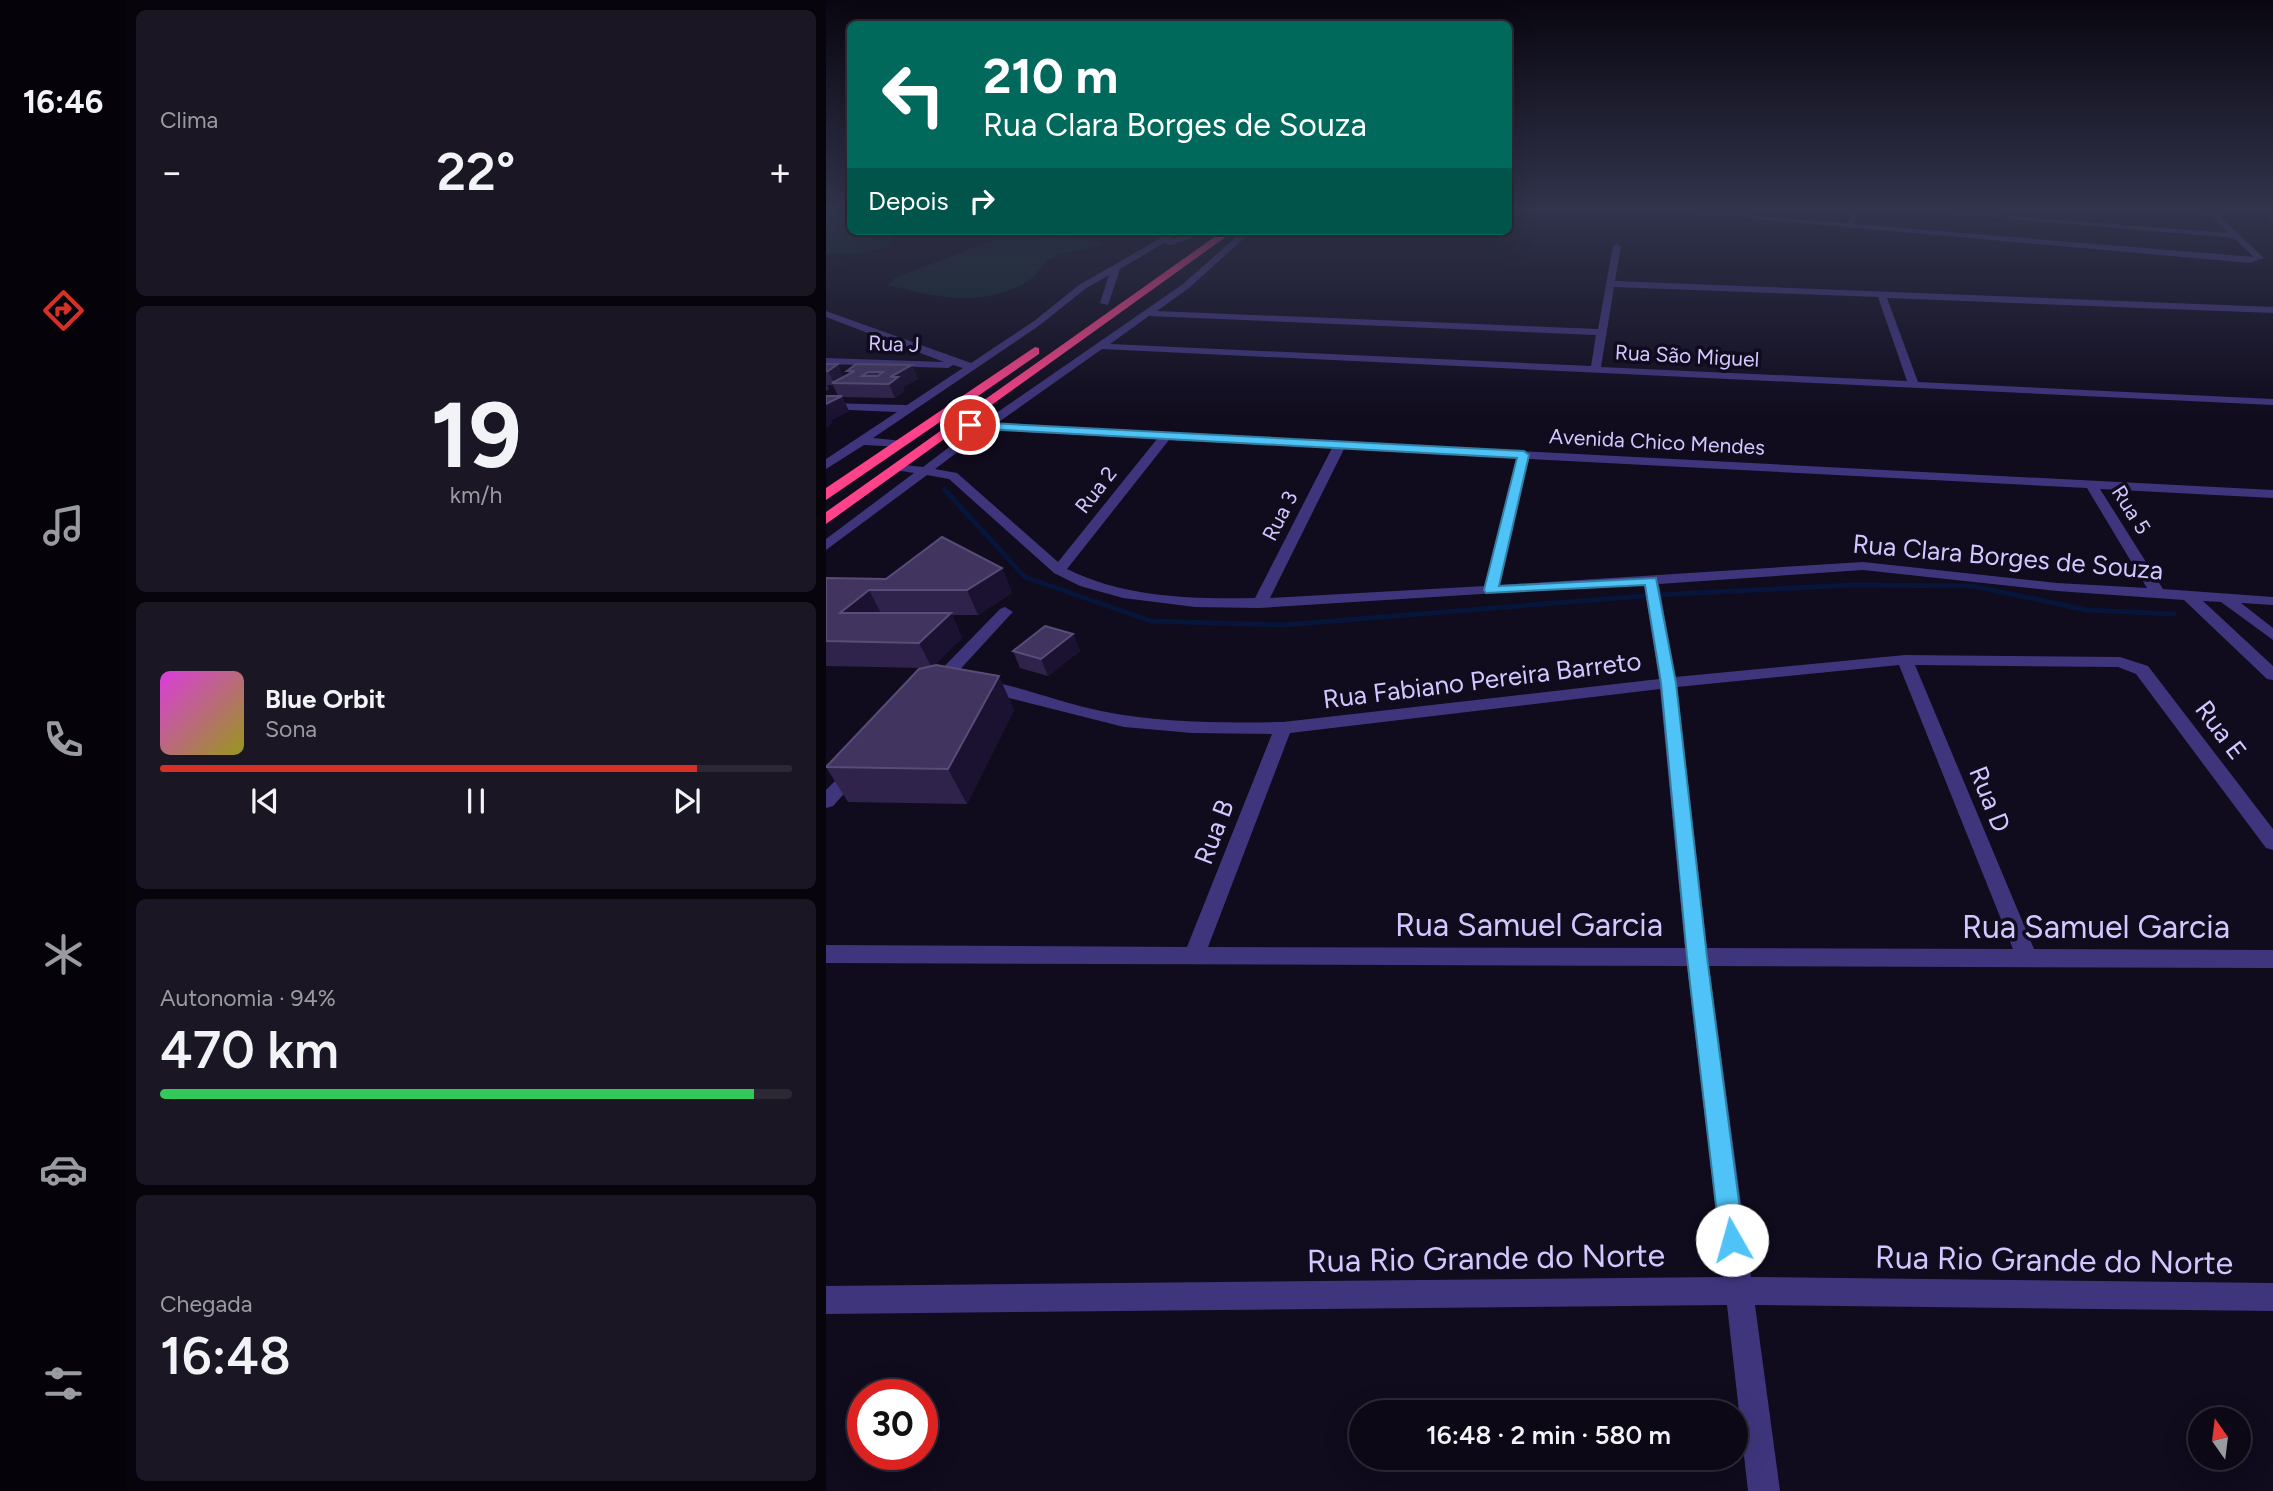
<!DOCTYPE html>
<html lang="pt">
<head>
<meta charset="utf-8">
<style>
	:root { --surface:#0c0816; --page:#1a1623; --text:#f1f3f6; --muted:#9a9aa1; --line:#2c2935; --accent:#d93025 }
	body { margin:0; font-family:Figtree,sans-serif; background:var(--page); color:var(--text); height:100vh; display:flex; flex-direction:column; font-size:26px; white-space:nowrap }
	* { box-sizing:border-box; margin:0 }
	p { font-size:23px; color:var(--muted) }
	.icon { flex:none; width:38px; height:38px; fill:none; stroke:currentColor; stroke-width:2; stroke-linecap:round; stroke-linejoin:round }
	.map { position:relative; flex:1; overflow:hidden }
	.sheet { display:flex; flex-direction:column; gap:10px; padding:10px; background:#07040c; width:700px }
	.sheet>* { flex:none }
	.top-card { position:absolute; left:21px; top:21px; width:665px; height:214px; border-radius:10px; box-shadow:0 7px 28px #0002,0 0 0 2px var(--line); background:#00695c; color:#fff; overflow:hidden }
	.needle { width:46px; rotate:346deg }
	.buttons { position:absolute; left:1362px; top:1407px; display:grid; gap:14px }
	.buttons a { display:grid; place-items:center; width:63px; height:63px; border-radius:50%; background:var(--surface); box-shadow:0 7px 28px #0002,0 0 0 2px var(--line); font-size:35px }
	.speed { position:absolute; left:21px; top:1379px; display:flex; gap:14px; font-size:35px; font-weight:700; text-align:center }
	.speed>* { display:grid; place-content:center; width:91px; height:91px; border-radius:50%; background:var(--surface); box-shadow:0 7px 28px #0002,0 0 0 2px var(--line); line-height:1 }
	.speed .limit { border:10px solid #d22; background:#fff; color:#111 }
	.pin { position:absolute; display:grid; place-items:center; width:60px; height:60px; color:#fff; margin:-30px; border:4px solid #fff; border-radius:50%; box-shadow:0 2px 7px #0007 }
	.me { position:absolute; width:77px; margin:-38px; rotate:353deg; stroke-linejoin:round; filter:drop-shadow(0 0 5px #0008) }
	.turn { display:flex; align-items:center; gap:24px; height:147px; padding:0 21px; font-size:32px }
	.turn .icon { width:91px; height:91px; stroke-width:2.5 }
	.turn b { display:block; font-size:49px; line-height:60px }
	.then { display:flex; align-items:center; height:66px; padding:0 21px; background:#0003; gap:14px; font-size:26px }
	.big { font-size:52px; font-weight:600; line-height:1.1 }
	.sheet .tile { flex:1; display:flex; flex-direction:column; justify-content:center; gap:10px; min-width:0; padding:0 24px; border-radius:10px; background:var(--page) }
	.sheet .dial { align-items:center; gap:0 }
	.dial b { font-size:91px; line-height:1 }
	.song { display:flex; align-items:center; gap:21px }
	.cover { width:84px; height:84px; border-radius:10px; background:linear-gradient(135deg,hsl(300 70% 55%),hsl(60 70% 35%)) }
	.played { height:7px; border-radius:4px; background:linear-gradient(90deg,var(--accent) 85%,var(--line) 85%) }
	.keys { display:flex; justify-content:space-around; direction:ltr }
	.heat { display:flex; justify-content:space-between; align-items:center; font-size:38px; direction:ltr }
	.charge { height:10px; border-radius:5px; background:linear-gradient(90deg,#34c759 94%,var(--line) 0) }
	.trip { position:absolute; left:523px; top:1400px; width:399px; height:70px; border-radius:35px; background:var(--surface); box-shadow:0 7px 28px #0002,0 0 0 2px var(--line); font-weight:600; line-height:70px; text-align:center }
	main { display:flex; flex:1; min-height:0 }
	.dock { display:flex; flex-direction:column; width:126px; justify-content:space-around; align-items:center; background:#050309; color:var(--muted) }
	.dock .icon { width:49px; height:49px }
	.dock .current { color:var(--accent) }
	.dock b { font-size:32px; color:var(--text) }
	.map>svg:first-child { display:block }
</style>
</head>
<body>
<main>
<nav class="dock">
<b>16:46</b>
<svg class="icon current" aria-label="directions" viewBox="0 0 24 24"><path d="M12 3l9 9-9 9-9-9zM9 14v-3h6M13 9l2 2-2 2"/></svg>
<svg class="icon" aria-label="music" viewBox="0 0 24 24"><path d="M9 18V5l10-2v13"/><circle cx="6" cy="18" r="3"/><circle cx="16" cy="16" r="3"/></svg>
<svg class="icon" aria-label="phone" viewBox="0 0 24 24"><path d="M5 4h4l2 5-3 2q2 4 5 5l2-3 5 2v4C11 20 4 13 5 4z"/></svg>
<svg class="icon" aria-label="climate" viewBox="0 0 24 24"><path d="M12 3v18M4 7l16 10M4 17L20 7"/></svg>
<svg class="icon" aria-label="car" viewBox="0 0 24 24"><path d="M5 17H2v-5l4-1 3-4h7l3 4 3 1v5h-3M9 17h6M6 11h13"/><circle cx="7" cy="17" r="2"/><circle cx="17" cy="17" r="2"/></svg>
<svg class="icon" aria-label="filters" viewBox="0 0 24 24"><path d="M4 7h16M4 17h16"/><circle cx="9" cy="7" r="2"/><circle cx="15" cy="17" r="2"/></svg>
</nav>
<section class="sheet">
<div class="tile"><p>Clima</p>
<div class="heat"><a>−</a><b class="big">22°</b><a>+</a></div>
</div>
<div class="tile dial"><b>19</b><p>km/h</p></div>
<div class="tile">
<div class="song"><i class="cover"></i><div><b>Blue Orbit</b><p>Sona</p></div></div>
<div class="played"></div>
<div class="keys"><svg class="icon" aria-label="previous" viewBox="0 0 24 24"><path d="M18 5L8 12l10 7zM5 5v14"/></svg><svg class="icon" aria-label="pause" viewBox="0 0 24 24"><path d="M8 5v14M16 5v14"/></svg><svg class="icon" aria-label="next" viewBox="0 0 24 24"><path d="M6 5l10 7-10 7zM19 5v14"/></svg></div>
</div>
<div class="tile"><p>Autonomia · 94%</p><b class="big">470 km</b><div class="charge"></div></div>
<div class="tile"><p>Chegada</p><b class="big">16:48</b></div>
</section>
<div class="map">
<svg width="1447" height="1491" viewBox="0 0 1447 1491">
	<rect width="100%" height="100%" fill="#100b1d"/>
	<path fill="#0e2527" d="M0,213L24,219V231L69,233L61,247L37,253L0,254Z
		M181,231H213L206,237L272,241L278,246C267,249 234,252 226,257C216,264 210,277 199,283C157,307 106,297 62,285L69,278L165,241Z"/>
	<g fill="none" stroke-linecap="round" stroke-linejoin="round">
		<path stroke="#07153a" stroke-width="5" d="M118,489L199,577L325,621L457,625L830,595L1027,585L1147,586L1261,610L1348,614"/>
		<path fill="#3f357d" fill-rule="evenodd" d="M818,209H846L1021,223L1025,209H1033L1028,224L1428,257L1408,238L1066,209H1095L1403,233L1384,215L1327,209H1386L1438,258L1424,263Z
			M1445,217H1447V221L1441,219Z
			M347,231H357L343,240L374,231H386L345,245L338,243L294,269L282,305L274,303L283,275L259,289L214,325L47,438L77,441V447L38,445L0,469V459L71,412L0,409V403L81,405L137,368L127,365L122,368L0,364V358L118,362L0,317V311L145,363L208,321L253,285Z
			M417,231H426L363,288L331,311L772,329L787,246L791,244L795,246L789,281L1447,307V313L1061,298L1092,382L1447,399V405L276,349L170,424L1447,490V498L1274,489L1337,589L1447,597V605L1415,603L1447,628V640L1395,602L1377,601L1447,666V680L1441,679L1358,600L1231,591L1037,570L833,584L849,677L1079,655L1294,657L1322,666L1447,829V850L1440,848L1310,674L1292,667L1089,665L1208,949L1447,950V968L883,966L925,1277L1447,1283V1311L929,1305L954,1491H922L901,1305L0,1314V1286L898,1277L861,966L0,963V945L361,947L446,734L366,733L298,727L151,690L149,686L151,682L172,683C207,691 240,704 275,711C335,723 396,723 457,722L833,679L818,584L433,608L369,607L297,598L254,586L228,573L123,479L101,475L0,550V539L88,473L69,470V464L97,467L147,429L126,427V423H156L357,284ZM788,287L1052,297L1081,381L775,367ZM323,316L770,335L765,366L284,344ZM161,430L331,439L232,562L131,473L109,469ZM343,440L506,448L429,598C365,599 300,598 241,569ZM518,449L691,458L659,586L444,598ZM703,459L1261,488L1321,588L1231,583L1037,562L673,585ZM1073,665L1187,949L881,948L851,687ZM834,689L859,948L382,947L464,733Z
			M179,607L187,612L184,615L117,688H105L103,684L105,680L174,609Z
			M29,765L35,767L38,771L35,775L7,806L0,808V790L23,767Z"/>
		<path fill="#ff4289" fill-rule="evenodd" d="M397,231H408L0,524V512Z
			M209,347L213,348V354L0,500V488Z"/>
	</g>
	<path fill="#2f234c" d="M0,364L18,377L23,374L21,371L86,365L92,379L77,387L78,391L69,398L16,397L23,411L5,420L6,423L0,428L12,396L7,385H1L3,389L0,391Z
		M176,568L186,593L152,615H126L136,638L108,665L173,676L188,710L141,804L22,802L0,767L98,668L0,666V578L60,579Z
		M247,634L254,651L222,676L194,668L187,651Z"/>
	<path fill="#1b1231" d="M12,364L18,378L8,383L2,371Z
		M86,365L92,379L77,387L78,391L69,398L63,384L64,377Z
		M16,396L23,411L5,420L6,423L0,428V404Z
		M176,568L186,593L152,615L141,590Z
		M43,590L56,615L14,613Z
		M125,613L136,638L106,668L93,643Z
		M247,634L254,651L222,676L215,659Z
		M173,676L188,710L141,804L122,769Z"/>
	<path fill="#41355f" stroke="#584c78" stroke-width="2" fill-rule="evenodd" d="M0,364H12L2,371H0Z
		M30,364L86,365L64,377H72L63,384L6,383L29,371H21ZM42,372H57L52,376H36Z
		M0,396H16L0,404Z
		M116,537L176,568L141,590H43L14,613H125L93,643L0,641V578L60,579Z
		M219,626L247,634L215,659L187,651Z
		M110,665L173,676L122,769L0,767L93,669Z"/>
	<linearGradient id="sky" x2="0" y2="1"><stop stop-color="#090610"/><stop offset="0.5" stop-color="#31344c"/><stop offset="1" stop-color="#31344c" stop-opacity="0"/></linearGradient>
	<rect width="1447" height="417" fill="url(#sky)"/>
	<path fill="#4fc3f7" stroke="#337fa1" stroke-width="2" d="M144,422L698,451L703,455L673,586L830,578L850,683L881,957L918,1240L915,1248L906,1252L898,1248L894,1240L861,957L835,683L819,585L660,593L658,590L691,458L140,428L139,425Z"/>
	<g text-anchor="middle" stroke-width="7" stroke-linejoin="round" paint-order="stroke">
		<g font-size="21" fill="#d3c7ff" stroke="#100b1d">
			<text transform="translate(68 344) rotate(2)" y="7">Rua J</text>
			<text transform="translate(861 356) rotate(3)" y="7">Rua São Miguel</text>
			<text transform="translate(831 442) rotate(3)" y="7">Avenida Chico Mendes</text>
			<text transform="translate(270 490) rotate(-52)" y="7">Rua 2</text>
			<text transform="translate(1305 510) rotate(58)" y="7">Rua 5</text>
			<text transform="translate(454 516) rotate(-63)" y="7">Rua 3</text>
		</g>
		<g font-size="26" fill="#d3c7ff" stroke="#100b1d">
			<text transform="translate(1182 557) rotate(5)" y="9">Rua Clara Borges de Souza</text>
			<text transform="translate(656 680) rotate(-7)" y="9">Rua Fabiano Pereira Barreto</text>
			<text transform="translate(1395 730) rotate(53)" y="9">Rua E</text>
			<text transform="translate(1164 799) rotate(68)" y="9">Rua D</text>
			<text transform="translate(388 832) rotate(-69)" y="9">Rua B</text>
		</g>
		<g font-size="32" fill="#d3c7ff" stroke="#100b1d">
			<text x="703" y="936">Rua Samuel Garcia</text>
			<text x="1270" y="938">Rua Samuel Garcia</text>
			<text transform="translate(660 1258) rotate(-1)" y="11">Rua Rio Grande do Norte</text>
			<text transform="translate(1228 1260) rotate(1)" y="11">Rua Rio Grande do Norte</text>
		</g>
	</g>
</svg>
<div class="buttons">
<a><svg class="needle" viewBox="-14 -14 28 28"><path d="M0-13l5 13h-10z" fill="#e53935"/><path d="M0 13l5-13h-10z" fill="#9a9aa1"/></svg></a>
</div>
<div class="speed"><div class="limit">30</div></div>
<div class="pin" style="left:144px;top:425px;background:#d93025"><svg class="icon" aria-label="arrive" viewBox="0 0 24 24"><path d="M6 21V4h12l-3 4 3 4H6"/></svg></div>
<svg class="me" style="left:906px;top:1240px" viewBox="-20 -20 40 40"><circle r="19" fill="#fff"/><path d="M0-13L10 11 0 6-10 11z" fill="#4fc3f7"/></svg>
<div class="trip">16:48 · 2 min · 580 m</div>
<div class="top-card">
<div class="turn"><svg class="icon" aria-label="left" viewBox="0 0 24 24"><path d="M17 20v-9H6M10 6l-5 5 5 5"/></svg><div><b>210 m</b>Rua Clara Borges de Souza</div></div>
<div class="then">Depois<svg class="icon" aria-label="right" viewBox="0 0 24 24"><path d="M7 20v-9h11M14 6l5 5-5 5"/></svg></div>
</div>
</div>
</main>
</body>
</html>
